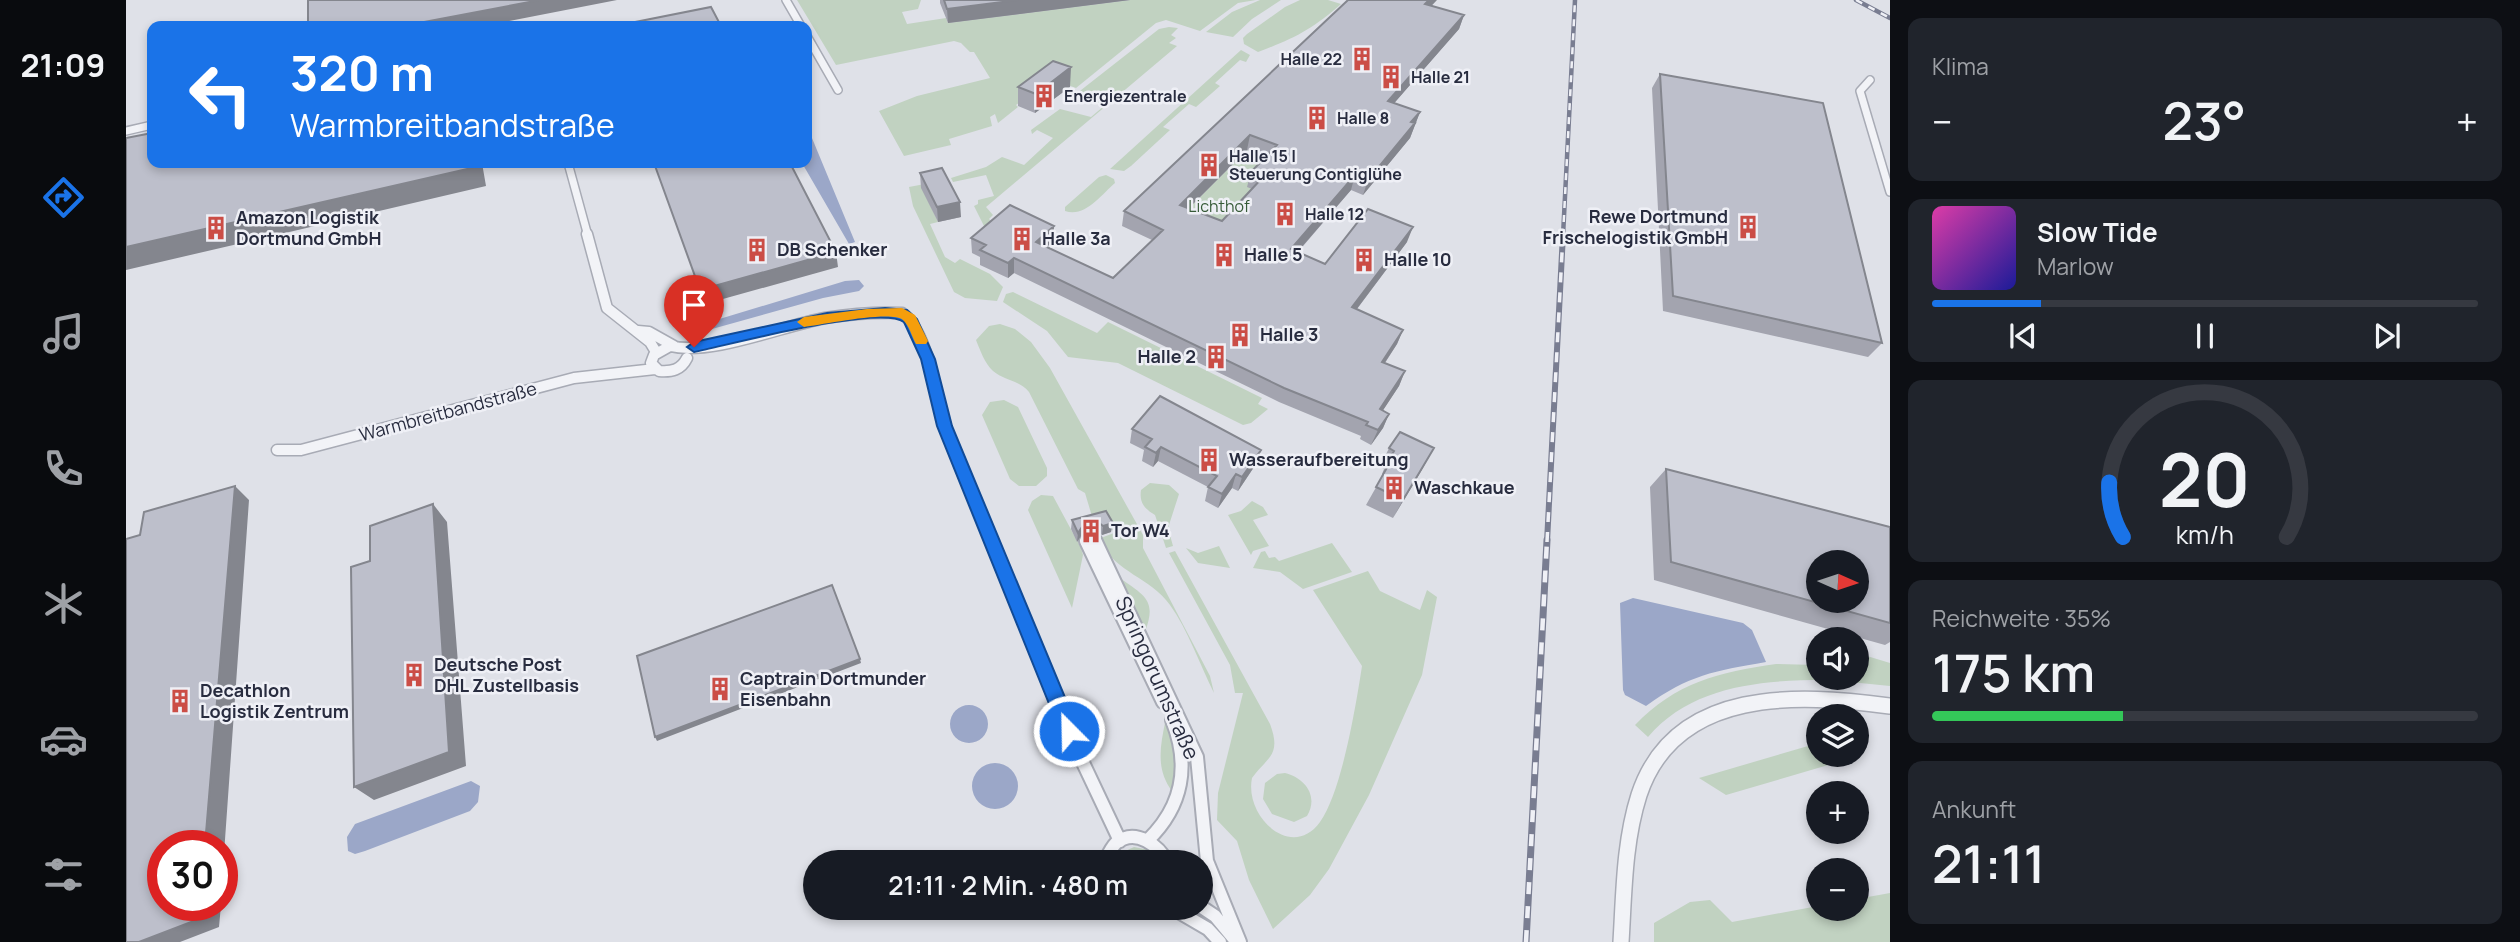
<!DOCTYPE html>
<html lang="de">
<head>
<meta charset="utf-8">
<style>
	:root { --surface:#171b24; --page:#20242c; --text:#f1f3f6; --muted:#9ea1a6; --line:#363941; --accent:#1a73e8 }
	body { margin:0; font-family:Manrope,sans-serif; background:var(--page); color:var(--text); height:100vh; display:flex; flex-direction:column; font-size:26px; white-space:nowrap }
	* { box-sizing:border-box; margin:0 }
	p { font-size:23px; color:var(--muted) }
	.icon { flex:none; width:38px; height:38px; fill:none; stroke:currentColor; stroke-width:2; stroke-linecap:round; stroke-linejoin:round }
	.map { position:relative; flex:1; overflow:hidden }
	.panel { display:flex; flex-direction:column; gap:18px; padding:18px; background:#0d0f14; width:630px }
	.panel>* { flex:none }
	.guide { position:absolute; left:21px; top:21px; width:665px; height:147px; border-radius:14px; box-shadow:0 4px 10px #0003; background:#1a73e8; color:#fff; overflow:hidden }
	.needle { width:46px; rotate:93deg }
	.tools { position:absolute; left:1680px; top:550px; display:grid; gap:14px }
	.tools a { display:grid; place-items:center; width:63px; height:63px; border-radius:50%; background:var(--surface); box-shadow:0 4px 10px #0003; font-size:35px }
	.speed { position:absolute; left:21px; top:830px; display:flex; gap:14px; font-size:35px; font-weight:700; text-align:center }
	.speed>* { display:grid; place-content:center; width:91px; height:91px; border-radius:50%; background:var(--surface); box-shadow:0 4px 10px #0003; line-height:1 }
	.speed .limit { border:10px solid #d22; background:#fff; color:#111 }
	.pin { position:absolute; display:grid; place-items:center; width:60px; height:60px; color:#fff; margin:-72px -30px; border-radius:50% 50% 50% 0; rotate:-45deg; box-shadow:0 0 7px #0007 }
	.pin .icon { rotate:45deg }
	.me { position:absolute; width:77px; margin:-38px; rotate:337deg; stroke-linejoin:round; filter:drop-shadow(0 0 5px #0008) }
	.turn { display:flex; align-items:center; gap:24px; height:147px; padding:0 28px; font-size:32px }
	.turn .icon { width:91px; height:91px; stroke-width:2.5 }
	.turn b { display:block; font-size:49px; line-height:60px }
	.big { font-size:52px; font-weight:600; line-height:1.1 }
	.panel .tile { flex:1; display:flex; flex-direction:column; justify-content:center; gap:10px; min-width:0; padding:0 24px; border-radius:14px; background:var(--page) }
	.panel .dial { align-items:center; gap:0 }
	.dial svg { height:182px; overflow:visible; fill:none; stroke:var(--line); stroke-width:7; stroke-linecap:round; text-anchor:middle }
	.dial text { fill:var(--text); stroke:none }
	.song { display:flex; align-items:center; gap:21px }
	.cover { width:84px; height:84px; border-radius:10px; background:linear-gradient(135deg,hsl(320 70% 55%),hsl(240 70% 35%)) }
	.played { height:7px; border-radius:4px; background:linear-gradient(90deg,var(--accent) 20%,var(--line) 20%) }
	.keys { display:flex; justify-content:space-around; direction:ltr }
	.heat { display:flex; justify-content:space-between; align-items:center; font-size:38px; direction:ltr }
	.charge { height:10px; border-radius:5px; background:linear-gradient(90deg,#34c759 35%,var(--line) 0) }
	.trip { position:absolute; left:677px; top:850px; width:410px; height:70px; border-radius:35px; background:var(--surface); box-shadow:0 4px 10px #0003; font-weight:600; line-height:70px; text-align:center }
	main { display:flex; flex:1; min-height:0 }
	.dock { display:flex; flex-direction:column; width:126px; justify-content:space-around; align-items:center; background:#090b0e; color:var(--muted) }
	.dock .icon { width:49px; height:49px }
	.dock .current { color:var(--accent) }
	.dock b { font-size:32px; color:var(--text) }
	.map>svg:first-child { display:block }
</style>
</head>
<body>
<main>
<nav class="dock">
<b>21:09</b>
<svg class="icon current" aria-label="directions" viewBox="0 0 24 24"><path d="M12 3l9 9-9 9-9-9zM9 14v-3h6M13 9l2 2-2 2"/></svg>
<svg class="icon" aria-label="music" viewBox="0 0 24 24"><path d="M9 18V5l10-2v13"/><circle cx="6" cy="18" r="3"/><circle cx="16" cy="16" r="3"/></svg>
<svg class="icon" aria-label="phone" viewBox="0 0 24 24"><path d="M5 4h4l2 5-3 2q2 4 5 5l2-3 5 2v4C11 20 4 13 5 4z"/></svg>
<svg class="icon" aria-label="climate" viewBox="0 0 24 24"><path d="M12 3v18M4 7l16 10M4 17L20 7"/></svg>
<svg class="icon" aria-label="car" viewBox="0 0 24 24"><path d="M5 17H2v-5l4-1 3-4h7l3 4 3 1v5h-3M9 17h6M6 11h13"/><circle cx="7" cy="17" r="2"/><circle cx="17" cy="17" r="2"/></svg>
<svg class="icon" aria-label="filters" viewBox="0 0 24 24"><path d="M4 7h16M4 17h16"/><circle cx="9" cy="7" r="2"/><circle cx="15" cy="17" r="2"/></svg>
</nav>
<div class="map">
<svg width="1764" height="942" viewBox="0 0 1764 942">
	<rect width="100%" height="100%" fill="#dfe1e8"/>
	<path fill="#c1d2c1" d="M671,0H795L792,9L776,12L781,24L820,18L822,23L1004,0H1130L1112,3L1074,31L1040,20L1030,23L950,88L925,79L890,105L892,107L872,123L869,114L864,117L866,126L823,139L825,145L778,156L753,111L791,96L864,78L848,52H844L835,43L828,41L710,65Z
		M1134,0H1155L1126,19L1107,37L1080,32L1106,12Z
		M1174,0H1202L1215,4C1187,29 1167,39 1132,52L1118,44L1117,38L1121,34L1159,7Z
		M1043,27L1052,28L1045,35L1050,38L1043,43L1051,46L860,207L867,215L863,219L867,223L861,232L848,206L852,204V200L868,196L860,175L827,182L825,178L860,167L876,157L898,165L927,138L911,130L906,134L905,130L934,109L965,117L978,106L950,94L1033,29Z
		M1115,50L1124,55L1120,62L1114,60L1089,83L1094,86L1070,107L1063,104L1037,127L1044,130L1005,166L998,171L984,169Z
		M1121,150L1160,165L1093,236L1052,219Z
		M980,175L988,179L989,183C975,195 959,218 939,211V207L973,177Z
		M804,183L796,188L812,222L804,224L819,257L829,263L834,259L864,274L877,287L871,301L839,298L828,292L787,206L783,187Z
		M887,292L971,333L982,322L1136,398L1132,404L1142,409L1125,423L1117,425L992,363L942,357L921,331L877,302L880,294Z
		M874,324L889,329L905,342L924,368L1017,535V548L1084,676L1088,693C1074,665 1062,630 1044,605C1024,577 991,574 972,539L988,533L981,519L968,523L959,493L952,489L903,392C893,380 879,381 867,371C859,364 854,350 850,340L863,326Z
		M878,400L892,407L921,468V476L910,486H893L884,479L856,415L864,402Z
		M1024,483L1043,485L1053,494L1042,528L1047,546L1040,548L1029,515C1019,509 1013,503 1015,490Z
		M915,495L927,496L955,548L957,555L946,608L902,510L906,501Z
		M1126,501L1137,507L1142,515L1127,520L1143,546L1127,551L1125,555L1102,515L1115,511Z
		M1206,543L1226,572L1177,589L1154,572L1127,568L1135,552L1139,551L1143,558L1149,557L1153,561Z
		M1093,546L1104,568L1072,563L1060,548L1072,553Z
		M1049,551L1144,724C1156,756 1141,757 1126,778C1118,817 1166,861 1194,822C1216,791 1230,705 1236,666L1187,590L1242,571L1254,591L1294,610L1301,590L1311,597L1296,675L1243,795L1203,869L1184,895L1147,929L1123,880L1111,841L1091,820L1092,793L1117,693H1109L1104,665L1043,553Z
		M994,578C1019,596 1031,600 1019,632Z
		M1731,653L1764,663V686L1704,680L1702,677H1731Z
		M1650,664L1690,665L1692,677L1698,680C1635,680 1565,686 1522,737L1509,725C1549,683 1593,672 1650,664Z
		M1039,723L1043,727L1054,761L1046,791C1030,770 1034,747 1039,723Z
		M1689,744L1692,754H1700L1709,763L1600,795L1573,778Z
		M1159,773C1179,778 1193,796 1181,816L1168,822L1146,814L1137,799L1139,783L1151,774Z
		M1008,847L1023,850L1034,863H989L995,853Z
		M1764,893V942H1528V923L1564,902L1584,900L1606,922L1692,906L1731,908V899Z"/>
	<path fill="#9ba7c8" d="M681,126L729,242L723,244L676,163H681Z
		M733,280L738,286L733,291L697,298L586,329H578L577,324L719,281Z
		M1507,598L1617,623L1626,630L1640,662C1588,671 1563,675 1520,706L1499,695L1497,690L1494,603Z
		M824 724a19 19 0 1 1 38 0a19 19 0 1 1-38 0Z
		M846 786a23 23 0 1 1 46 0a23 23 0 1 1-46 0Z
		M345,781L354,786L352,802L344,811L239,851L229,854L222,851L221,837L229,824Z"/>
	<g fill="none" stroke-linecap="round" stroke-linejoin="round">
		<g stroke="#a8abb5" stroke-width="10">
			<path id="minor-far2" d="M660,0L675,26
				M681,36L712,90
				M1744,80L1734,91L1764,192
				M0,131L26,125
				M442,163L462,236"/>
		</g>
		<g stroke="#a8abb5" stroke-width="13">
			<path id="minor-far1" d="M461,234L481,308L524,342L530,352
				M512,331L523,332L548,346
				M561,358C555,370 546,372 533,371L525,363L528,355L544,346C585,356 656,326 699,318C724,314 751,312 776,313C804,334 808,395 819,427C832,466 850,504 865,542
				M151,450H175L448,378L529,369
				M968,539L969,542"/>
		</g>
		<g stroke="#a8abb5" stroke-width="16">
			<path id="minor" d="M865,540L951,750L994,841
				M969,540L1071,757L1081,861L1114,942
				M960,541L1037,702
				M1022,840C1057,806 1064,765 1046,720
				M978,863C981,857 985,848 990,843C1010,827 1033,846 1042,863
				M1074,906L1089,916L1109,940
				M1046,908L1082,929L1094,942"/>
		</g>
		<g stroke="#a8abb5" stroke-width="18">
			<path id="tertiary" d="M1495,942C1498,893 1498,842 1513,795C1549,686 1673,694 1764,706"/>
		</g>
		<use href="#minor-far2" stroke="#f2f3f7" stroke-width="7"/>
		<use href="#minor-far1" stroke="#f2f3f7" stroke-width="10"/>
		<use href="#minor" stroke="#f2f3f7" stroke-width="12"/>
		<use href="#tertiary" stroke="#f2f3f7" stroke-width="15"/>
		<g stroke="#797d91" stroke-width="4.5">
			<path id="rail-far2" d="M1730,0L1764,18
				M1437,236L1449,0"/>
		</g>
		<g stroke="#797d91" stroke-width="6">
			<path id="rail-far1" d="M1421,542L1437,234"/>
		</g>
		<g stroke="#797d91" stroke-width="7">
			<path id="rail" d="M1400,942L1421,540"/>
		</g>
		<use href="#rail-far2" stroke="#eff0f6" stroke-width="2.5" stroke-dasharray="7" stroke-linecap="butt"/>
		<use href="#rail-far1" stroke="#eff0f6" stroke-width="3.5" stroke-dasharray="10" stroke-linecap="butt"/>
		<use href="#rail" stroke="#eff0f6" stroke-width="4.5" stroke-dasharray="12" stroke-linecap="butt"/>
	</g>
	<path fill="#a3a4af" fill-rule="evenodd" d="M814,0H1004L822,23L814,3Z
		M1306,6L1338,15L1333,29L1268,103L1294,112L1284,138L1237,195L1225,190L1172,252L1199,264L1281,242L1231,309L1277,330L1271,344L1259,363L1279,371L1273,386L1257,410L1263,414L1257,428L1245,445L1234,439L1235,436L1153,402L888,273L882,278L854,265V257L846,253L845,238L928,226L927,241L921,247L987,278L1026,240L996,226L998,211ZM1121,150L1140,157L1125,172L1121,187L1126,189L1096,221L1063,208Z
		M1534,74L1756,343L1742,357L1537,311L1526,88Z
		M892,87H944L909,113L892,106Z
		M794,173L835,217L812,222L795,188Z
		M1006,429L1135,450L1130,464L1112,491L1106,488L1092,508L1079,501L1082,487L1032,461L1027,467L1016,461L1018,450L1004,443Z
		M1263,448L1298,466L1267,518L1240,505L1257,475L1256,474L1258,469L1254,467Z
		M1540,469L1764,527V642L1759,645L1528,580L1524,487Z
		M980,511L985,532L976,535L970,531L957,533L951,542L945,529L946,520Z"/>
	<path fill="#84868e" d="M414,0H491L357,26H277Z
		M892,0H1004L822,23L821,9Z
		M1303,0H1311L1294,18L1299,4Z
		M1338,15L1333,29L1257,116L1262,101Z
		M945,67L944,87L909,113L910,94Z
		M1294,112L1284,138L1237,195L1242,180L1285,122Z
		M1124,135L1121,150L1052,219L1054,205Z
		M350,163H356L360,186L0,270V247Z
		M1229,175L1225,190L1161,264L1165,249Z
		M834,202L835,217L812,222L811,207Z
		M928,226L927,241L910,257V242Z
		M1287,227L1281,242L1221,322L1226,307Z
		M710,252L712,267L579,304L574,290Z
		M888,258V273L882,278V263Z
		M1277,330L1271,344L1250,376L1256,362Z
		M1279,371L1273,386L1248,424L1254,409Z
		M1263,414L1257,428L1245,445L1252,430Z
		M1035,447L1032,461L1027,467L1030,453Z
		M1308,448L1298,466L1267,518L1277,500Z
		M1135,450L1130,464L1112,491L1116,477Z
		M1110,474L1106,488L1092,508L1096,494Z
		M109,486L123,500L96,882V845H79Z
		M307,504L321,522L340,766L248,800L228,787Z
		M987,523L985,532L976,535L977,526Z
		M958,524L957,533L951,542L952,533Z
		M734,659L735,663L531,741L529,737Z
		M74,905H95L93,927L54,942H13Z"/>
	<path fill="#bdbfcb" stroke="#84868e" stroke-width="2" fill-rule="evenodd" d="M182,0H414L277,26H182Z
		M818,0H892L821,9Z
		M1222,0H1303L1299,4L1338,15L1262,101L1294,112L1285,122L1289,123L1242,180L1229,175L1165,249L1199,264L1242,209L1287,227L1226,307L1277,330L1256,362L1279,371L1254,409L1263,414L1252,430L1240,425L1242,422L1158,388L888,258L882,263L854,250L860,245L845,238L884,205L928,226L910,242L987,278L1037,230L998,211ZM1124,135L1151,145L1125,172L1137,177L1096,221L1054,205Z
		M585,7L595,26H489Z
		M927,61L945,67L910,94L892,87Z
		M1534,74L1697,103L1756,343L1547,296Z
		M26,133V163H350V167L0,247V138Z
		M528,163H664L710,252L574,290Z
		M816,168L834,202L811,207L794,173Z
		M1034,396L1135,450L1116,477L1110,474L1096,494L1082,487L1091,476L1035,447L1030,453L1019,447L1026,439L1006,429Z
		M1274,432L1308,448L1277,500L1250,487L1267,457L1265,456L1268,451L1263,448Z
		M1540,469L1764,527V623L1545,562ZM1692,562H1731V600H1692Z
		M109,486L79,845H37V905H74L73,919L13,942H0V539L14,535L18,512Z
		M307,504L323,752L228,787L225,567L244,561V526Z
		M980,511L987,523L977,526L972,522L958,524L952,533L946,520Z
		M706,585L734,659L529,737L511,656Z"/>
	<path fill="#1a73e8" stroke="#114b97" stroke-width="2" d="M759,308L781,310L791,319L809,359L826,426L953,731L950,738L943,741L936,738L934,731L811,426L795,359L778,322C754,304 603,345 568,352L561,347L568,342L701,313Z"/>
	<path fill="#f59e0b" d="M776,308L789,315L802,341L800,344H790C786,337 783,325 777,320C765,310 696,325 678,327L671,322L678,317L741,309Z"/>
	<defs>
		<g id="building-bare" transform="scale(1.89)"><path d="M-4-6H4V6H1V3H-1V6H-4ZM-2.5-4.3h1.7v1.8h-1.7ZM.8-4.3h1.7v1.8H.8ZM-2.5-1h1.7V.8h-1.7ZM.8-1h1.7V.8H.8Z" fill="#cb4d46" stroke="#eff0f6" stroke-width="2.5" paint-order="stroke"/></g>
	</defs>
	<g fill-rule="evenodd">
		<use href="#building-bare" x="1236" y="59"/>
		<use href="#building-bare" x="1265" y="77"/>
		<use href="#building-bare" x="918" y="96"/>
		<use href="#building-bare" x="1191" y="118"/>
		<use href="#building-bare" x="1083" y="165"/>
		<use href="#building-bare" x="1159" y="214"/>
		<use href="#building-bare" x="1622" y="227"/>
		<use href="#building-bare" x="90" y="228"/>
		<use href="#building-bare" x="896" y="239"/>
		<use href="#building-bare" x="631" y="250"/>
		<use href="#building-bare" x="1098" y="255"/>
		<use href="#building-bare" x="1238" y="260"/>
		<use href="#building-bare" x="1114" y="335"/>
		<use href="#building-bare" x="1090" y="357"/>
		<use href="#building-bare" x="1083" y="460"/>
		<use href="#building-bare" x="1268" y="488"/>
		<use href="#building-bare" x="965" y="531"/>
		<use href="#building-bare" x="288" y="675"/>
		<use href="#building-bare" x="594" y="689"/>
		<use href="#building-bare" x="54" y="701"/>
	</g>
	<g text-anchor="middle" stroke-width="5" stroke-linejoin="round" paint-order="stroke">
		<g font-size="16" font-weight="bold" fill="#282c3f" stroke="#eff0f6" text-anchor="start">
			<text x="1216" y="65" text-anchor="end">Halle 22</text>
			<text x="1285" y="83">Halle 21</text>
			<text x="938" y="102">Energiezentrale</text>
			<text x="1211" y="124">Halle 8</text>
			<text x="1103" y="162">Halle 15 |<tspan x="1103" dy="18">Steuerung Contiglühe</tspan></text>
			<text x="1179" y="220">Halle 12</text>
		</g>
		<g font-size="16" fill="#365a37" stroke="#eff0f6">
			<text x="1093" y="212">Lichthof</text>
		</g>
		<g font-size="18" font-weight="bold" fill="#282c3f" stroke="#eff0f6" text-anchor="start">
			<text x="1602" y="223" text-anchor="end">Rewe Dortmund<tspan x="1602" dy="21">Frischelogistik GmbH</tspan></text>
			<text x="110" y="224">Amazon Logistik<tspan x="110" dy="21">Dortmund GmbH</tspan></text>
			<text x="916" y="245">Halle 3a</text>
			<text x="651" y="256">DB Schenker</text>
			<text x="1118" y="261">Halle 5</text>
			<text x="1258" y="266">Halle 10</text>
			<text x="1134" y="341">Halle 3</text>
			<text x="1070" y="363" text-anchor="end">Halle 2</text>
			<text x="1103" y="466">Wasseraufbereitung</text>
			<text x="1288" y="494">Waschkaue</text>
			<text x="985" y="537">Tor W4</text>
			<text x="308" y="671">Deutsche Post<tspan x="308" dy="21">DHL Zustellbasis</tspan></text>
			<text x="614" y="685">Captrain Dortmunder<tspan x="614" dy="21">Eisenbahn</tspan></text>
			<text x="74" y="697">Decathlon<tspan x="74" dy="21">Logistik Zentrum</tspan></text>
		</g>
		<g font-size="18" fill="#282c3f" stroke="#eff0f6">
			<text transform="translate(322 412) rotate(-15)" y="6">Warmbreitbandstraße</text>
		</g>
		<g font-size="21" fill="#282c3f" stroke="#eff0f6">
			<text transform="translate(1031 678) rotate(66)" y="7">Springorumstraße</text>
		</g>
	</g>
</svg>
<div class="tools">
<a><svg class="needle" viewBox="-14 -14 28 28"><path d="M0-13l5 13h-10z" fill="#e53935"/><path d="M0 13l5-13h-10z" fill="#9ea1a6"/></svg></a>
<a><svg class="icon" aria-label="sound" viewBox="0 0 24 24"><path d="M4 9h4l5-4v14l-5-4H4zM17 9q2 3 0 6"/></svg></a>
<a><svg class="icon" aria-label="layers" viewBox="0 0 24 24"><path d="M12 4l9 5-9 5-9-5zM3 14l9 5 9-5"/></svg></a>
<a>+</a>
<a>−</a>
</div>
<div class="speed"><div class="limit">30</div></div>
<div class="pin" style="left:568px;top:347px;background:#d93025"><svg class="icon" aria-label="arrive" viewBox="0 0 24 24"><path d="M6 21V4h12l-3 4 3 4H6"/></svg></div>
<svg class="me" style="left:943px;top:731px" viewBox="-20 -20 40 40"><circle r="17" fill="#1a73e8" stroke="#fff" stroke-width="3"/><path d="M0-11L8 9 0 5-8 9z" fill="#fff"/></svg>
<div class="trip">21:11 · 2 Min. · 480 m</div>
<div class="guide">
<div class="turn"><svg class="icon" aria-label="left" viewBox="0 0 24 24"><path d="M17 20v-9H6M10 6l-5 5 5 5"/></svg><div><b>320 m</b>Warmbreitbandstraße</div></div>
</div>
</div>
<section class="panel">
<div class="tile"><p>Klima</p>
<div class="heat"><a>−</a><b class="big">23°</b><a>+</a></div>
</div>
<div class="tile">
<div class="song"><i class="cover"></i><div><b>Slow Tide</b><p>Marlow</p></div></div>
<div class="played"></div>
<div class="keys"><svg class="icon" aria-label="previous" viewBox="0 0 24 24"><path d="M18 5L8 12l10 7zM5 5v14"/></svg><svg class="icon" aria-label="pause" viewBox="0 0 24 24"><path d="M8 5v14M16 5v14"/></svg><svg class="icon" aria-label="next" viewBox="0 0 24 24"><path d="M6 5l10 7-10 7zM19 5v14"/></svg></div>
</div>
<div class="tile dial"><svg viewBox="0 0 100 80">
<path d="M14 69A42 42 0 1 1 86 69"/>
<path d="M14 69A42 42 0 0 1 8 45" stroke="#1a73e8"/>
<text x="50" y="56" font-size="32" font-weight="700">20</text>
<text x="50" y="72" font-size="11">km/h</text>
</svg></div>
<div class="tile"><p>Reichweite · 35%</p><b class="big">175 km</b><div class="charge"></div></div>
<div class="tile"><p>Ankunft</p><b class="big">21:11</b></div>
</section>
</main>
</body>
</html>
